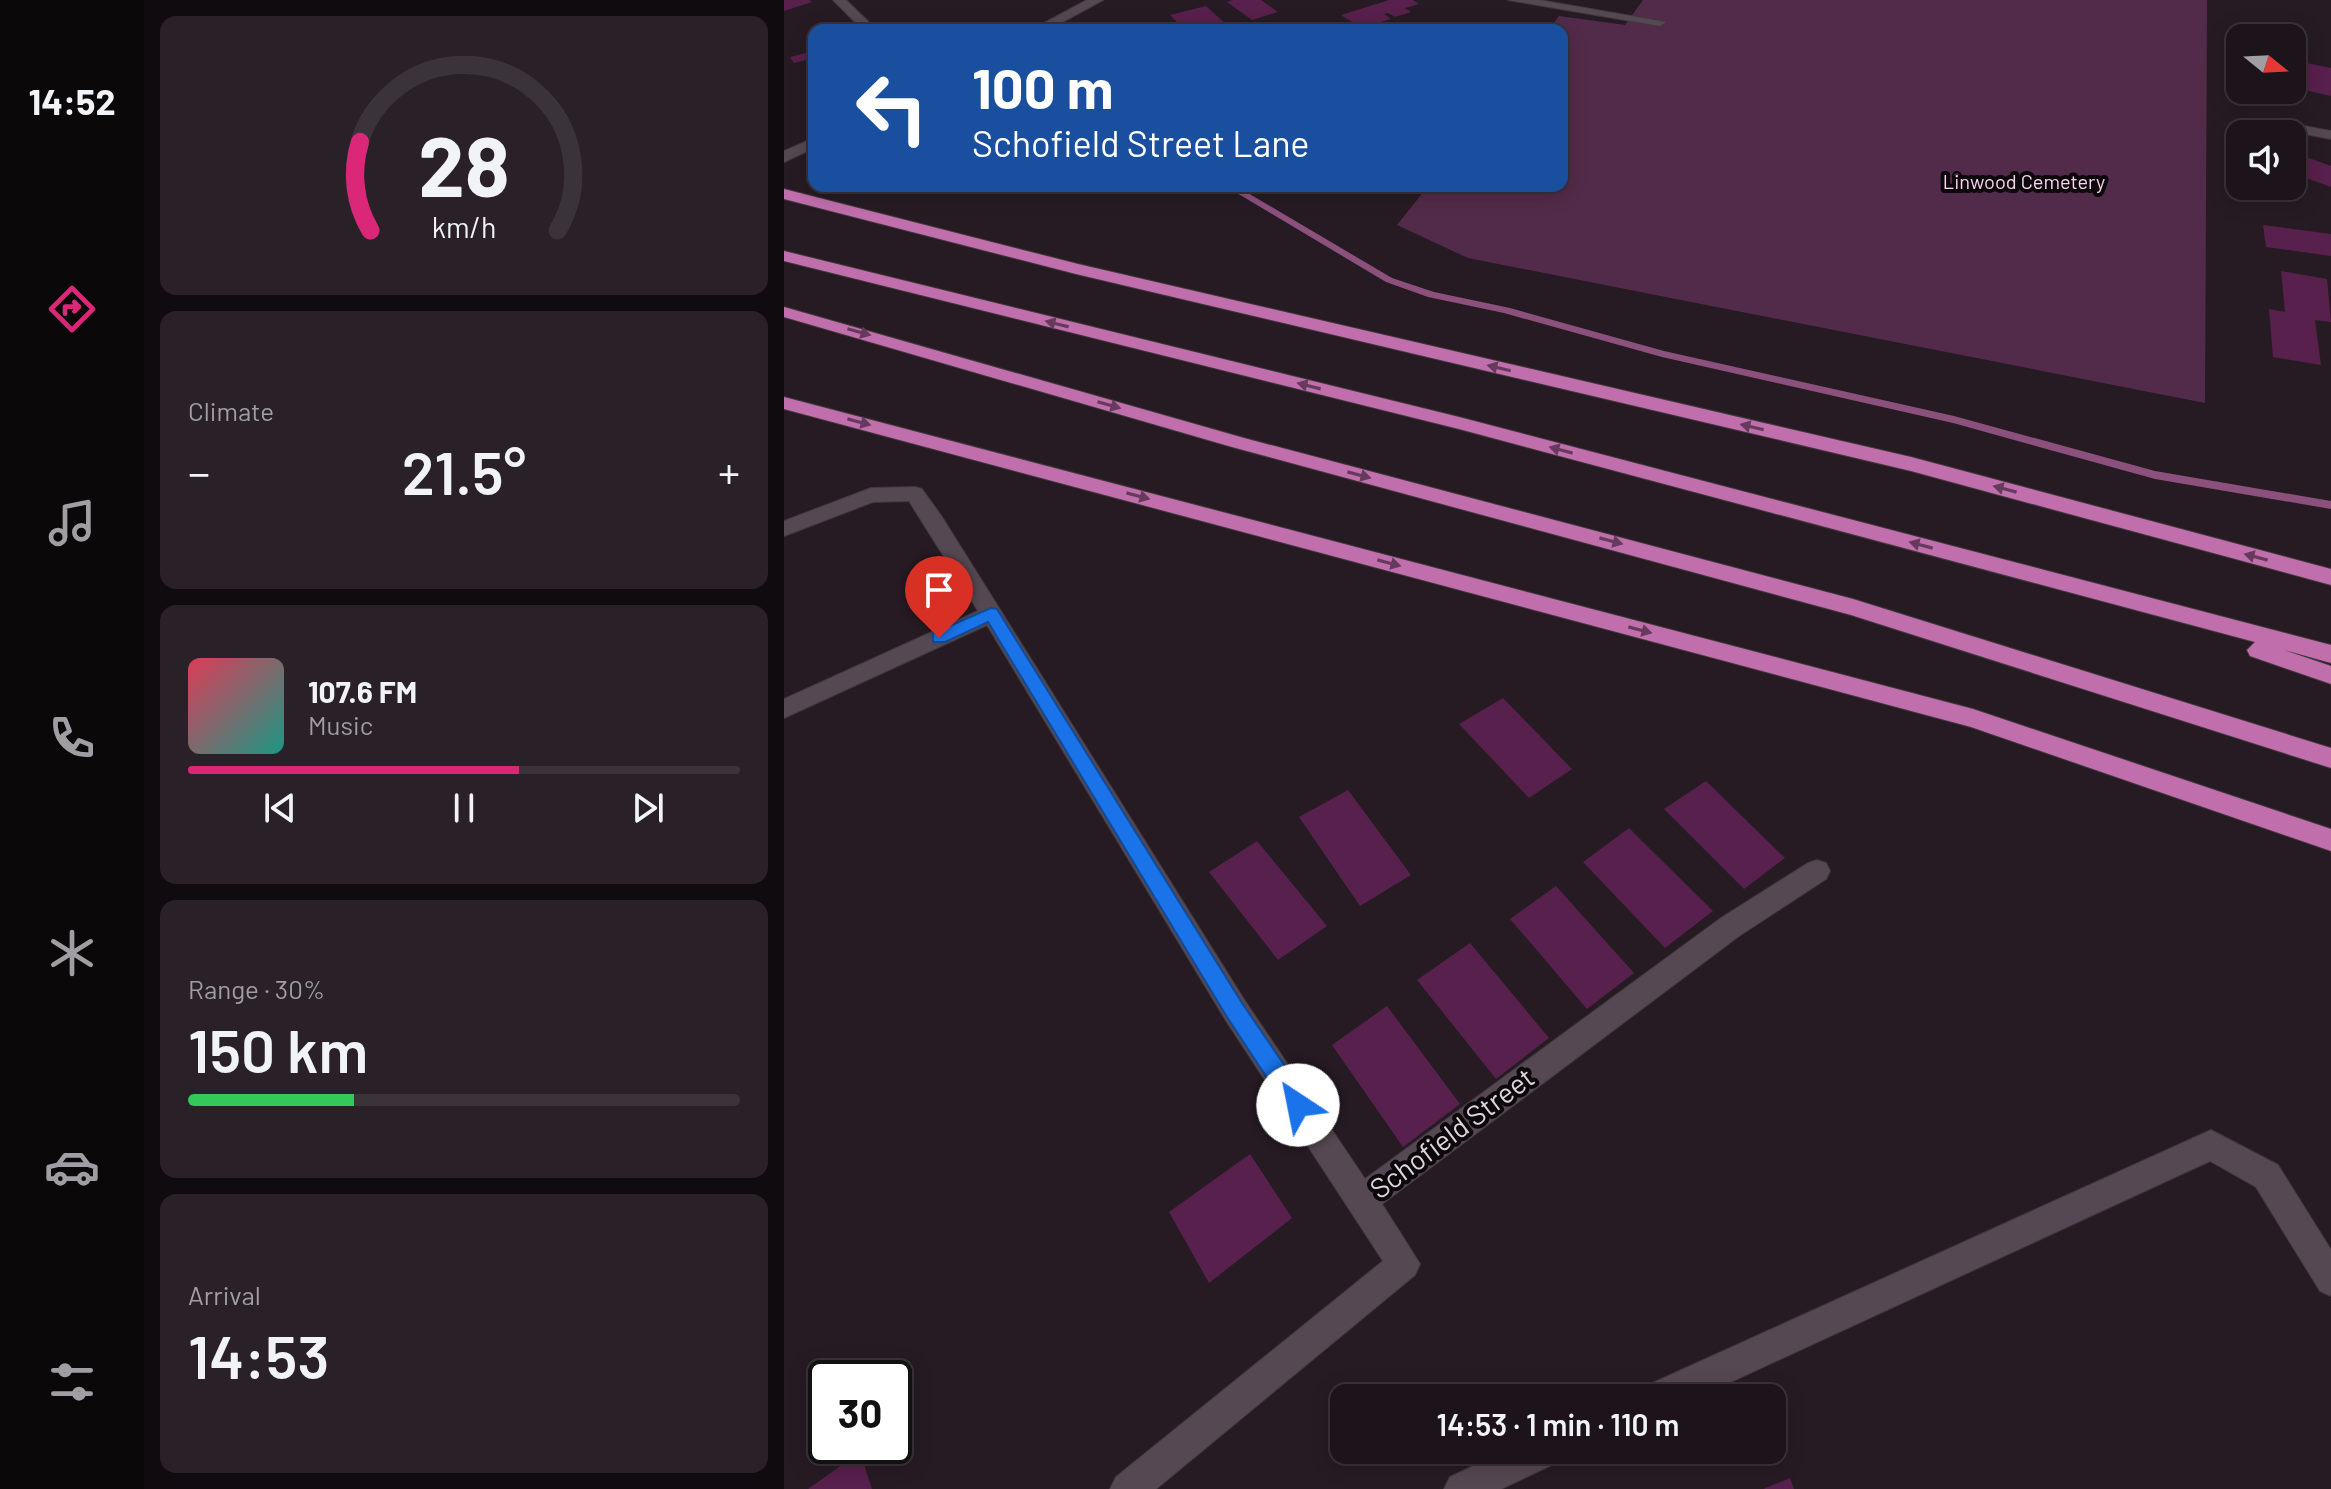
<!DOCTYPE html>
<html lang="en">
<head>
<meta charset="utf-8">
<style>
	:root { --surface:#1c141a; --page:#292127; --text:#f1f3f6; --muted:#a09ea2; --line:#3a3339; --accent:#db2777 }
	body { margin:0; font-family:Barlow,sans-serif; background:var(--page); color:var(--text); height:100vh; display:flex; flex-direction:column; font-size:30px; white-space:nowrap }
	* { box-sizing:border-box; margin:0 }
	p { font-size:26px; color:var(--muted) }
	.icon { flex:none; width:44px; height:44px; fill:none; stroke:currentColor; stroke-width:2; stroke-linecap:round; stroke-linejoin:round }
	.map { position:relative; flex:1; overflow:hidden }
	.panel { display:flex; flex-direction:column; gap:16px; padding:16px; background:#0f0b0e; width:640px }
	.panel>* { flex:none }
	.guide { position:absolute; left:24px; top:24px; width:760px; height:168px; border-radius:16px; box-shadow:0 4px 20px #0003,0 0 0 2px var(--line); background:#1a4fa0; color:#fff; overflow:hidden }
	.needle { width:52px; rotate:108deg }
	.tools { position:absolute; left:1442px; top:24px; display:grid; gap:16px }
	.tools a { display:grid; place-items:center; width:80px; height:80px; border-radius:16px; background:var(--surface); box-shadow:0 4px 20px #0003,0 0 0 2px var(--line); font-size:40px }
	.speed { position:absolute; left:24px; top:1360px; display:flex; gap:16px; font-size:40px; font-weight:700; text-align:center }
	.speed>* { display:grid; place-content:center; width:104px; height:104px; border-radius:50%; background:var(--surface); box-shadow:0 4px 20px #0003,0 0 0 2px var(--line); line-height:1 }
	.speed .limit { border:4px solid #111; border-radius:12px; background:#fff; color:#111 }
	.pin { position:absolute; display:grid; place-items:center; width:68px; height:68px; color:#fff; margin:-82px -34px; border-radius:50% 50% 50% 0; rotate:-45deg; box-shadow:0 0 8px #0007 }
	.pin .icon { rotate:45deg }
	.me { position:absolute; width:88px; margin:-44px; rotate:326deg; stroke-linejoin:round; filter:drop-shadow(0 0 6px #0008) }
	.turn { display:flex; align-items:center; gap:28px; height:168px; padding:0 32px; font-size:36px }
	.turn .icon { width:104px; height:104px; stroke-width:2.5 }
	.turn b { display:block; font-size:56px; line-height:68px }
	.big { font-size:60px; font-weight:600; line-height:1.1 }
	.panel .card { flex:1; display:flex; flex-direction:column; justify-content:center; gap:12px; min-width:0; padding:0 28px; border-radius:16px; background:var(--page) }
	.panel .dial { align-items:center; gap:0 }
	.dial svg { height:208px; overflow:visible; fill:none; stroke:var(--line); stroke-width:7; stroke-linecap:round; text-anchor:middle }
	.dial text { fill:var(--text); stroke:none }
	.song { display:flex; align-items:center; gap:24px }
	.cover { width:96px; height:96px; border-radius:12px; background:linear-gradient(135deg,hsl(350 70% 55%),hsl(170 70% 35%)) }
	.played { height:8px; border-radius:4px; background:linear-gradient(90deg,var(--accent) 60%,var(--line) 60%) }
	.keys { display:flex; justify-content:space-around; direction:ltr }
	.heat { display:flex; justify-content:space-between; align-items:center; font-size:44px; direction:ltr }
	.charge { height:12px; border-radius:6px; background:linear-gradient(90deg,#34c759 30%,var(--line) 0) }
	.trip { position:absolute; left:546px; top:1384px; width:456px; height:80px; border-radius:16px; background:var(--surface); box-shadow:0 4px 20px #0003,0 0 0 2px var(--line); font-weight:600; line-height:80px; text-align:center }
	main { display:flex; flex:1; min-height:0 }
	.menu { display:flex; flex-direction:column; width:144px; justify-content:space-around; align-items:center; background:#0b080a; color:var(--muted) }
	.menu .icon { width:56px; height:56px }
	.menu .selected { color:var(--accent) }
	.menu b { font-size:36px; color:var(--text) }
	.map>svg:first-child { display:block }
</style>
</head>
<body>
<main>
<nav class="menu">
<b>14:52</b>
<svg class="icon selected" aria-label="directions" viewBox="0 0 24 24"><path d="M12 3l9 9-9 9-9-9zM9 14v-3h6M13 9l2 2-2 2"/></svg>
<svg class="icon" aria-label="music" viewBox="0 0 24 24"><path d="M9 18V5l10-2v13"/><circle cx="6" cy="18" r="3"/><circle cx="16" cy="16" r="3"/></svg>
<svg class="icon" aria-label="phone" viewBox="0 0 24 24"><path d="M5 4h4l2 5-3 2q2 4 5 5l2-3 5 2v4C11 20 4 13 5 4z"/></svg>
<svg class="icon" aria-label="climate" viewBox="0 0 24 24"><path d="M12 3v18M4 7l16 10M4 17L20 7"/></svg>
<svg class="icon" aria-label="car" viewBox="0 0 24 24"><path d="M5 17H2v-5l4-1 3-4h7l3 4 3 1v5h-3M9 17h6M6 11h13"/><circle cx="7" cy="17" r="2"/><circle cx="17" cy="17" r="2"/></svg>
<svg class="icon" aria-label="filters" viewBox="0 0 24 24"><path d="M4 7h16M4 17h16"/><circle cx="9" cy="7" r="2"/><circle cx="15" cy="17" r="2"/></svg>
</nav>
<section class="panel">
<div class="card dial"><svg viewBox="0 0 100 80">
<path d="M14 69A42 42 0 1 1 86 69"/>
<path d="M14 69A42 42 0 0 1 10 35" stroke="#db2777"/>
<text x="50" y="56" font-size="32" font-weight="700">28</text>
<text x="50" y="72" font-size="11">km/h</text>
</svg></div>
<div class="card"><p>Climate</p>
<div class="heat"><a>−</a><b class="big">21.5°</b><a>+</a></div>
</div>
<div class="card">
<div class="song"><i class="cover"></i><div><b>107.6 FM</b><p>Music</p></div></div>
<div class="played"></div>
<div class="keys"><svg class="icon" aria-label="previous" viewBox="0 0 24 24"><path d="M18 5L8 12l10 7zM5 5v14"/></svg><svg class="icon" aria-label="pause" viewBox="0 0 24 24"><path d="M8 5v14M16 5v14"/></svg><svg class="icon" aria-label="next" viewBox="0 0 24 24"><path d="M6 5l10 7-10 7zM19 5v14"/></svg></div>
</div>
<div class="card"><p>Range · 30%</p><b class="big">150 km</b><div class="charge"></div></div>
<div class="card"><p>Arrival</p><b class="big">14:53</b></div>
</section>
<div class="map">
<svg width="1547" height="1489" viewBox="0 0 1547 1489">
	<rect width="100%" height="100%" fill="#261b23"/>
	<path fill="#532b4a" d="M859,0H1423L1421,403L684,258L613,225L644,186H778V30H764L775,16L841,25Z"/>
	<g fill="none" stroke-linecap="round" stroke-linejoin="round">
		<path fill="#8c507d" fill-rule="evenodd" d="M441,186H452L608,278L650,292L726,308L880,351L1170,416L1371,471L1547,501V509L1371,479L1169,423L878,357L720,313L644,297L602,282Z"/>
	</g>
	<path fill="#58204c" d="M0,0H25L28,2L0,11Z
		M449,0H477L494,12L468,20L443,2Z
		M605,0H629L635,4L621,8L627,12L611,17L604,13L600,14L607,19L577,28L557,15Z
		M422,6L444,26L428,30H382L397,26L386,15Z
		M30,51V58L10,63L6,57Z
		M1508,60L1547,68V96L1508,87Z
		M1508,152L1547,166V187L1508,173Z
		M1479,225L1547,234V256L1482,247Z
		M1497,271L1543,279L1547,322L1531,320L1537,365L1489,357L1485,309L1501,312Z
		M719,698L788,769L745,798L675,724Z
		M922,781L1001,858L960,889L880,809Z
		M564,790L627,875L576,906L515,817Z
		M845,828L929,911L881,948L799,862Z
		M473,841L543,926L494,960L425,872Z
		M772,886L850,973L803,1009L726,919Z
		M686,943L765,1038L712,1079L633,980Z
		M603,1006L676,1104L619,1147L548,1045Z
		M466,1154L508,1218L425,1283L385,1212Z
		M76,1452L88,1489H24Z
		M1006,1478L1010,1489H979Z"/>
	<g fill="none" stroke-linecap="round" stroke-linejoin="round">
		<g stroke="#40383d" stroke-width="2">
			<path id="minor" d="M49,0H62L93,30H79Z
				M303,0H319L264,30H247Z
				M724,0H755L882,22L876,26Z
				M1520,126L1547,131V139L1515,133L1513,130Z
				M30,138V148L0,162V151Z
				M131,487L138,489L158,517L461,1001L581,1179L937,918L1024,863L1033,860L1042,863L1046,871L1042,879L955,936L598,1204L636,1264L631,1275L372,1489H326L332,1477L599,1261L441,1019L203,625L0,718V699L194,611L125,501L89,502L0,536V521L87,488Z
				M1427,1130L1494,1165L1547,1250V1296L1536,1291L1472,1187L1426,1161L912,1398H857L862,1386Z
				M723,1450H779L774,1462L717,1489H660L666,1477Z"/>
		</g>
		<g stroke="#40383d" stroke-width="2">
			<path id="highway" d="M0,189L294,264L1127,457L1547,569V585L1127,471L292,274L0,199Z
				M0,251L675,417L1547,645V663L1500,650L1547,666V684L1466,656L1463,650L1471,642L675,429L0,261Z
				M0,307L460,438L1069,599L1547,748V768L1067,615L448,447L0,317Z
				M0,397L1189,709L1547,829V851L1187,727L0,409Z"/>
		</g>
		<use href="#minor" fill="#564852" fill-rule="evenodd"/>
		<use href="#highway" fill="#c06eac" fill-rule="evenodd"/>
	</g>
	<defs><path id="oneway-solid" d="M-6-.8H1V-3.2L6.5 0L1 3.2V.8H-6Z" transform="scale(2)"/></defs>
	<g fill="#663a5c">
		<use href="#oneway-solid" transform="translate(273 324) rotate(-166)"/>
		<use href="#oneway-solid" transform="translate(75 332) rotate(16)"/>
		<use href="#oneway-solid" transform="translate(715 368) rotate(-167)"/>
		<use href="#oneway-solid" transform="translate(525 386) rotate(-166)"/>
		<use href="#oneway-solid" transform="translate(325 405) rotate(16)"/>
		<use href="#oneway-solid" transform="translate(75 422) rotate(15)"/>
		<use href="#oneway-solid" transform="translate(968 427) rotate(-167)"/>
		<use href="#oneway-solid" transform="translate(777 450) rotate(-165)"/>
		<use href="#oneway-solid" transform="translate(575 475) rotate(15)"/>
		<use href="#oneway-solid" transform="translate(1221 489) rotate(-165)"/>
		<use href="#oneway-solid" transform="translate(354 496) rotate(15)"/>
		<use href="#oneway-solid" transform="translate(827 541) rotate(15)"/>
		<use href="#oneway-solid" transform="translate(1137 545) rotate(-165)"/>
		<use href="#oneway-solid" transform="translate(1472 557) rotate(-165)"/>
		<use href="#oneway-solid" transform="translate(605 563) rotate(15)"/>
		<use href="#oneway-solid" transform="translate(856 630) rotate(15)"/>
	</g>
	<path fill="#1a73e8" stroke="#114b97" stroke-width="2" d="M207,608L213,609L458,1003L522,1097L525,1105L522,1113L514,1116L506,1113L443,1017L204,622L161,642H149V633Z"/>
	<g text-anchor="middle" stroke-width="8" stroke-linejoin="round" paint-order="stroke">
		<g font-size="20" fill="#f7d3ed" stroke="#0c070b">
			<text x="1240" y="189">Linwood Cemetery</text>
		</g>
		<g font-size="28" fill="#ddd5da" stroke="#0c070b">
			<text transform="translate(668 1133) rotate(-37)" y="10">Schofield Street</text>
		</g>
	</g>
</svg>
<div class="tools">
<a><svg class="needle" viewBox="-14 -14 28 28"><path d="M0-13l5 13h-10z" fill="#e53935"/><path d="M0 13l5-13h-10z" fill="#a09ea2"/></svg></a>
<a><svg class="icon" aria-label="sound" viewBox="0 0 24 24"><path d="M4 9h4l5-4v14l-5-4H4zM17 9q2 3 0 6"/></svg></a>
</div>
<div class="speed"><div class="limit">30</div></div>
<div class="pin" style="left:155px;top:638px;background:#d93025"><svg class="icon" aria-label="arrive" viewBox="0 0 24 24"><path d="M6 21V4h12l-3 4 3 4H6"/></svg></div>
<svg class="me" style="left:514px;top:1105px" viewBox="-20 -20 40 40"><circle r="19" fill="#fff"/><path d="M0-13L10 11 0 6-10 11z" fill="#1a73e8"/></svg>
<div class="trip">14:53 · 1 min · 110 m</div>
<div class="guide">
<div class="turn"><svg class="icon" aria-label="left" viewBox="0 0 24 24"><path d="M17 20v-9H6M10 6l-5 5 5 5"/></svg><div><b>100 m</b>Schofield Street Lane</div></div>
</div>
</div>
</main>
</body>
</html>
